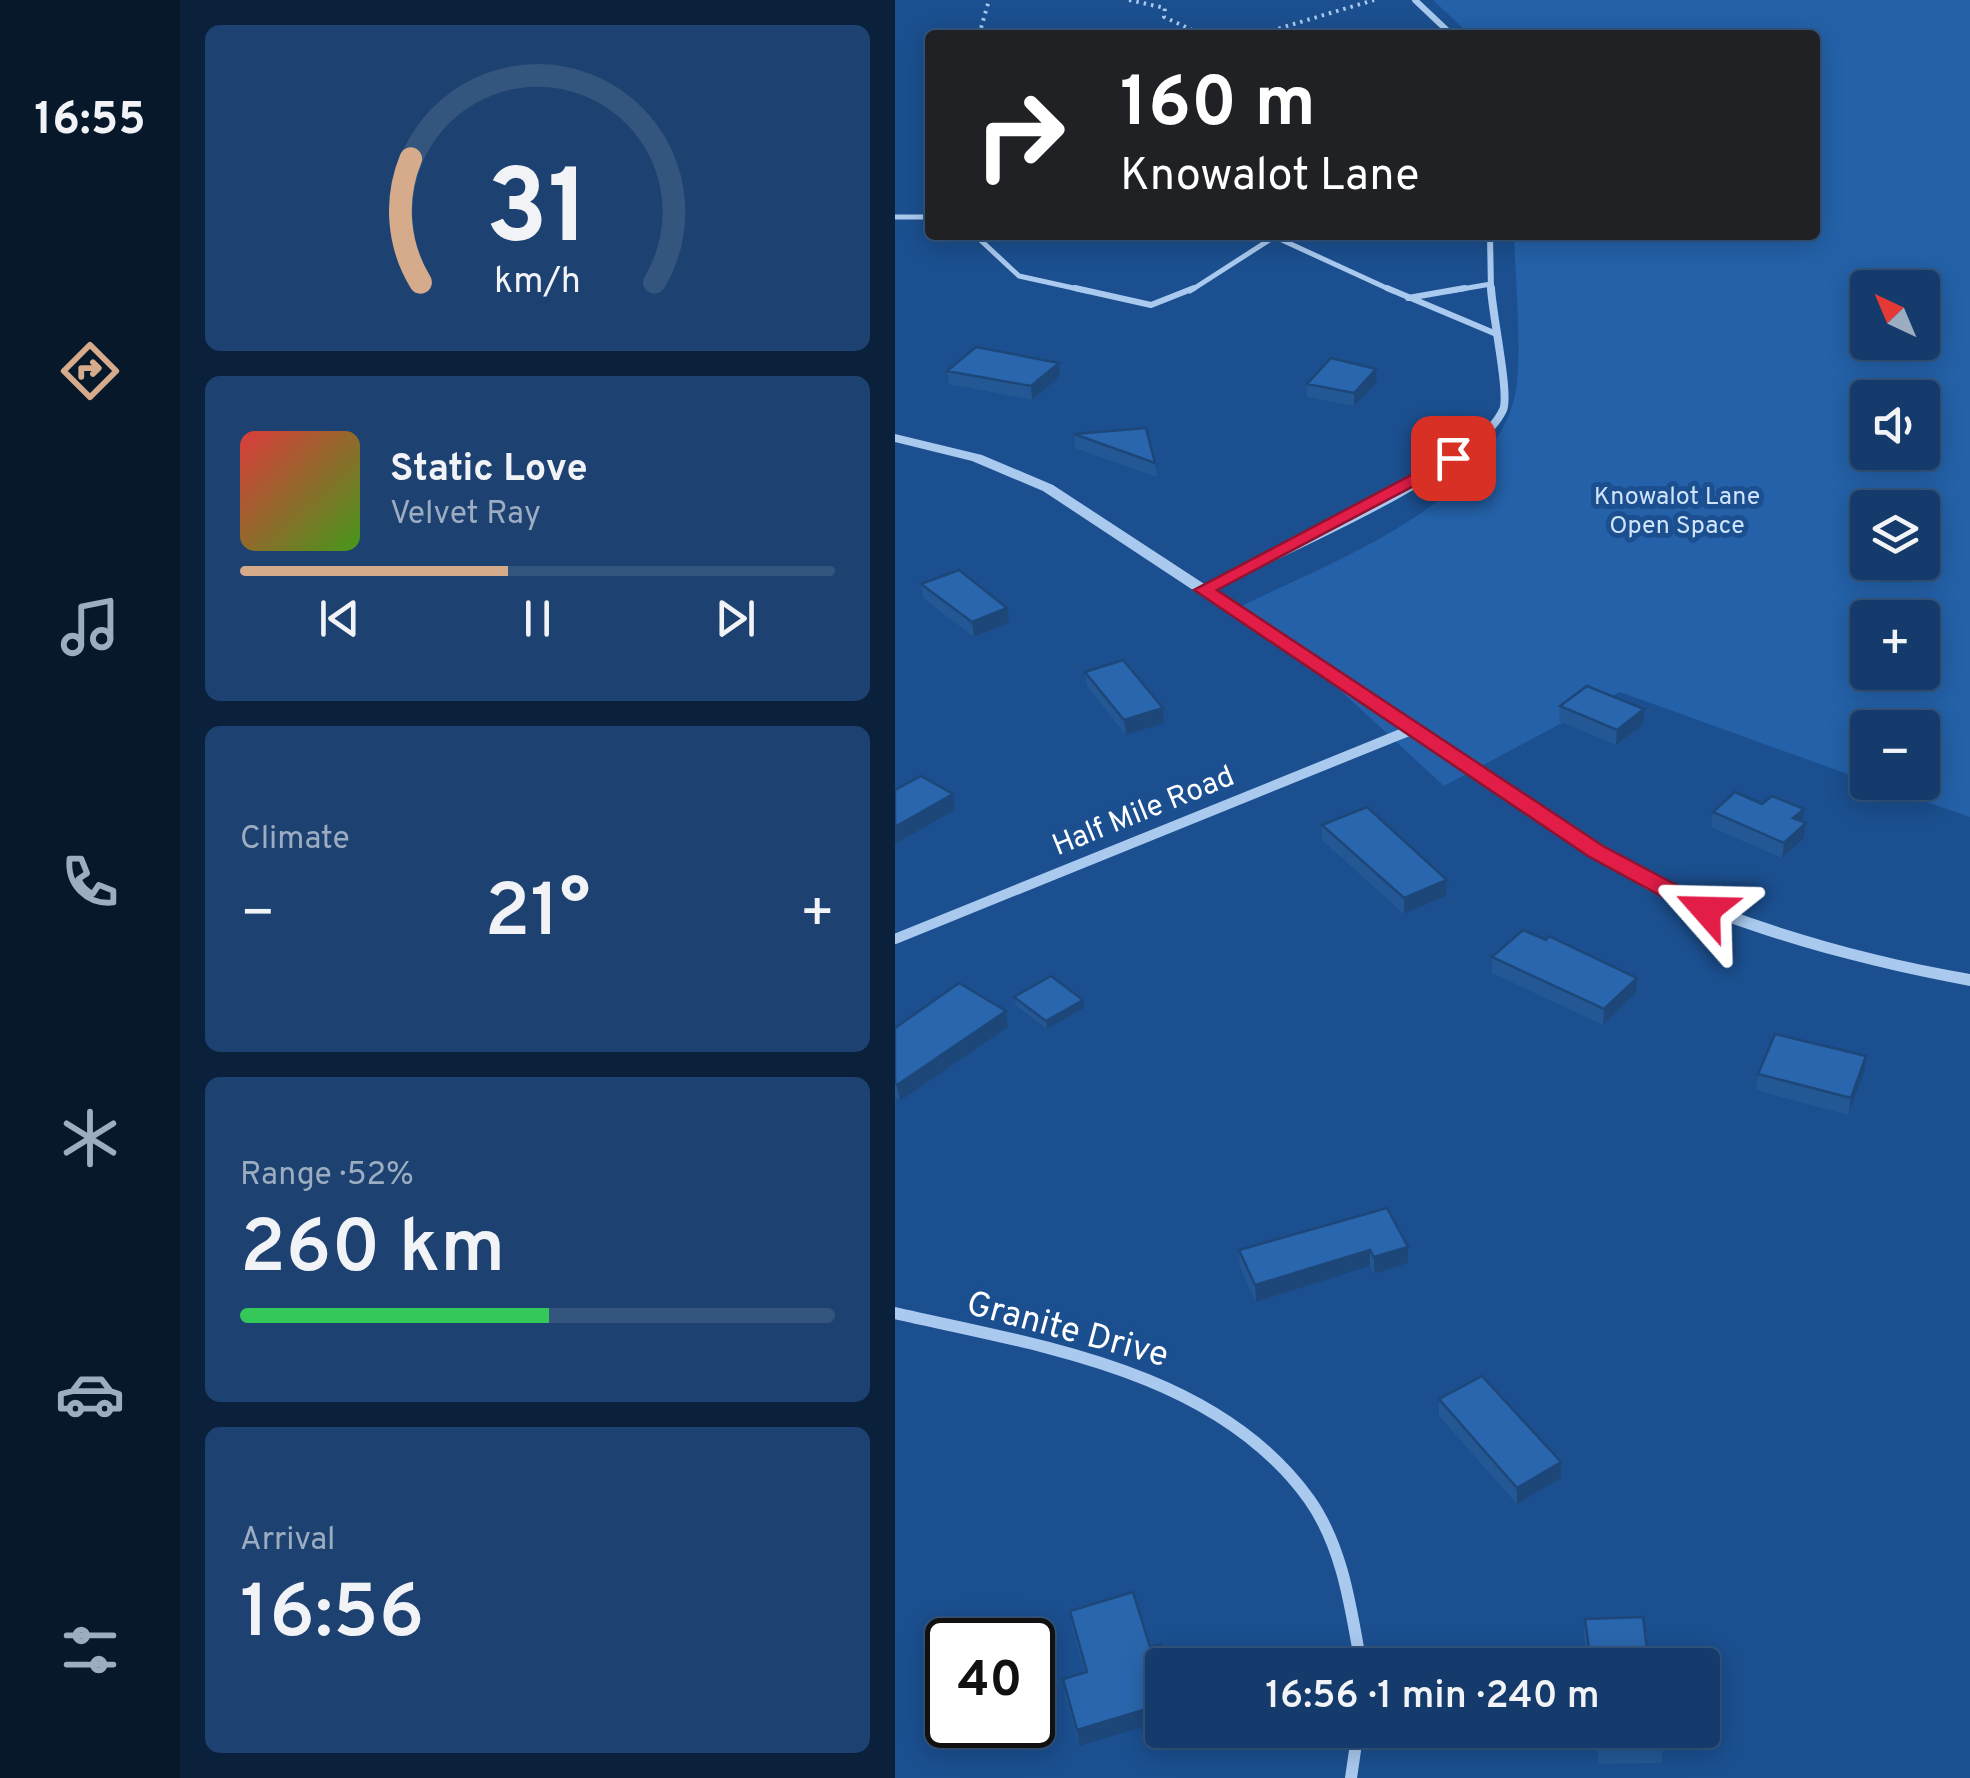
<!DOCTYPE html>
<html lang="en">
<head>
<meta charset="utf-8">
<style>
	:root { --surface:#143b6b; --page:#1d4271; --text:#f1f3f6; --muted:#9dadc1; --line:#33557e; --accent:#d6ab8b }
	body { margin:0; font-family:Overpass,sans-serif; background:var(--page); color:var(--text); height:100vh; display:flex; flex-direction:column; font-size:38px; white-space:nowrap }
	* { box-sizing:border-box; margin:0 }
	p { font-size:32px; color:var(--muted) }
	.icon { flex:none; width:55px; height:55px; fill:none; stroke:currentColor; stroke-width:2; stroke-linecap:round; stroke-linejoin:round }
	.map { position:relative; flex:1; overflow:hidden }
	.sheet { display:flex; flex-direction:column; gap:25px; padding:25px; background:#0b203b; width:715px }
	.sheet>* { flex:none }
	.top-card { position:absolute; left:30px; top:30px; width:895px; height:210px; border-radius:10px; box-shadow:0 5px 25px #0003,0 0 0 2px var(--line); background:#202124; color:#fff; overflow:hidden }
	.needle { width:65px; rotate:316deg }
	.buttons { position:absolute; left:955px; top:270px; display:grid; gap:20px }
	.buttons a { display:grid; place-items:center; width:90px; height:90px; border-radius:10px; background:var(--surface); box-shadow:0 5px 25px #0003,0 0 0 2px var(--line); font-size:50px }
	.speed { position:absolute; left:30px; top:1618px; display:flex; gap:20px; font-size:50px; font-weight:700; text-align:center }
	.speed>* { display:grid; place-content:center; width:130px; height:130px; border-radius:50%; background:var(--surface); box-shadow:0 5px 25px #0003,0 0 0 2px var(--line); line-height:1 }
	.speed .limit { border:5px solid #111; border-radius:15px; background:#fff; color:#111 }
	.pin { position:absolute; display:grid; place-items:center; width:85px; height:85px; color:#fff; margin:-42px; border-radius:20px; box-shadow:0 5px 15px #0006 }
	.me { position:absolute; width:110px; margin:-55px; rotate:295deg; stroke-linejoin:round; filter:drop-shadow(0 0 8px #0008) }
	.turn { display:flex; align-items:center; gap:35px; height:210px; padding:0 30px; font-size:45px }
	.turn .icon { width:130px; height:130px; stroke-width:2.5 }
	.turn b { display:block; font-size:70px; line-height:85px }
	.big { font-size:75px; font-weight:600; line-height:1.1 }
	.sheet .tile { flex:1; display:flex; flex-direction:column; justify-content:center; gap:15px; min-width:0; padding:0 35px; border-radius:15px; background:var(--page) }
	.sheet .dial { align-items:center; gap:0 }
	.dial svg { height:260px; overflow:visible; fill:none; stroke:var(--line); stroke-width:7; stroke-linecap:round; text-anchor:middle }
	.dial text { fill:var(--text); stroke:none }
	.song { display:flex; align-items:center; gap:30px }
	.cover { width:120px; height:120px; border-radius:15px; background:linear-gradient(135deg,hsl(0 70% 55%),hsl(100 70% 35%)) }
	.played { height:10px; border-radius:5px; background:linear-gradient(90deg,var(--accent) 45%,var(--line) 45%) }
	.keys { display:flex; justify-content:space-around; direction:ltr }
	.heat { display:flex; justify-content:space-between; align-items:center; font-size:55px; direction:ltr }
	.charge { height:15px; border-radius:8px; background:linear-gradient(90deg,#34c759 52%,var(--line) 0) }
	.trip { position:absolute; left:250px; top:1648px; width:575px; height:100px; border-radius:10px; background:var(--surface); box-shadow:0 5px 25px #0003,0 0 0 2px var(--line); font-weight:600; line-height:100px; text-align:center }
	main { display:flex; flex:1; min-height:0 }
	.dock { display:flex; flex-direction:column; width:180px; justify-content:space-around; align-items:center; background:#08182b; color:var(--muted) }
	.dock .icon { width:70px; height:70px }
	.dock .selected { color:var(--accent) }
	.dock b { font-size:45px; color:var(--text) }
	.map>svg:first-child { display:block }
</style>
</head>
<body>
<main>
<nav class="dock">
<b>16:55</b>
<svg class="icon selected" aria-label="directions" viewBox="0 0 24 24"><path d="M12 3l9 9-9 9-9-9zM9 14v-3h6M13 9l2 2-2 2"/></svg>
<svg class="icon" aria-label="music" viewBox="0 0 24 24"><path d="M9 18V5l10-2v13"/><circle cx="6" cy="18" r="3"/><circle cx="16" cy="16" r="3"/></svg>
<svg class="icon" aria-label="phone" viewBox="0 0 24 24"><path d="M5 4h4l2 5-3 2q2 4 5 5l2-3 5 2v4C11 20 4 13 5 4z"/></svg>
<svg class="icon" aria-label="climate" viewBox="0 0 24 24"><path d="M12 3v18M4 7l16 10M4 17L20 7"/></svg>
<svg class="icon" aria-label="car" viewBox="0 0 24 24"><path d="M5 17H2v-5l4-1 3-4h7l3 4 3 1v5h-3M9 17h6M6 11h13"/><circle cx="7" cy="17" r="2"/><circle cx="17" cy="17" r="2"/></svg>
<svg class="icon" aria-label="filters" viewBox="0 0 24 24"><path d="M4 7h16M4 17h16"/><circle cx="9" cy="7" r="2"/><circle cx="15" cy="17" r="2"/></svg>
</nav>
<section class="sheet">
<div class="tile dial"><svg viewBox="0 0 100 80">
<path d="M14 69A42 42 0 1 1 86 69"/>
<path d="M14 69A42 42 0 0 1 11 31" stroke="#d6ab8b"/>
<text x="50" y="56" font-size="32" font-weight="700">31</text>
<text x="50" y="72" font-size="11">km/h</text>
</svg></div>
<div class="tile">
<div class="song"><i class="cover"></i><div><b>Static Love</b><p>Velvet Ray</p></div></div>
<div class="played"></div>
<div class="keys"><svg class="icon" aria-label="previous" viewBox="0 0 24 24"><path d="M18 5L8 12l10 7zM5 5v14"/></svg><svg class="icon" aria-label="pause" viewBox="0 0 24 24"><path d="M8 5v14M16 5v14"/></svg><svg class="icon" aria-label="next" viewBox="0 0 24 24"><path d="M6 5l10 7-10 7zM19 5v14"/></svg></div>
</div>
<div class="tile"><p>Climate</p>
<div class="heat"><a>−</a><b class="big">21°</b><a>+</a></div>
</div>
<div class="tile"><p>Range · 52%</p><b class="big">260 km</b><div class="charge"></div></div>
<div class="tile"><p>Arrival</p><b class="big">16:56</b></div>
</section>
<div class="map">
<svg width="1075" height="1778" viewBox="0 0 1075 1778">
	<rect width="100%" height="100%" fill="#1b4f8f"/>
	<path fill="#2461a8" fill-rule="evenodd" d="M538,0H1075V817L977,783L1028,782V728H972V781L725,692L549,786L446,691L338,610C432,563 594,507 620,395C628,358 620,276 619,235H920V35H575ZM972,288H1028V342H972ZM972,398H1028V452H972ZM972,508H1028V562H972ZM972,618H1028V672H972Z"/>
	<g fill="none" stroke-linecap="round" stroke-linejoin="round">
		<path stroke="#a9c9ee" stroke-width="4" stroke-dasharray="2.5 5" stroke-linecap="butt" d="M234,0L270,8L269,17L308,35
			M84,35L94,0
			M362,35L479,0"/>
		<path stroke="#a9c9ee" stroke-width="5" d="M0,217H35
			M80,235L124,276L192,291
			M376,235L498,291
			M295,291L379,237
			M555,291L596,284"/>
		<path stroke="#a9c9ee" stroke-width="6" d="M180,288L256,305L299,288
			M492,288L599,333
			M513,298L570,288"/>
		<path stroke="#a9c9ee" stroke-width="6" d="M520,0L557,35
			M595,235L596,291"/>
		<path stroke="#a9c9ee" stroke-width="8" d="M308,590C374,557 579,472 608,410C615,395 597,313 596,288"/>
		<path stroke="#a9c9ee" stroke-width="10" d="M0,939L516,730"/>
		<path stroke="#a9c9ee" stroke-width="12" d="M0,1313C144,1346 321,1370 414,1499C448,1547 456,1609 466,1665
			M456,1778L463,1730"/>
		<path fill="#a9c9ee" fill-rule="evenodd" d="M0,434L87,455L158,485L763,881C864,926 967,955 1075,974V986C963,965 855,936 751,889L148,491L77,461L0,442Z"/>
	</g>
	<path fill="#245895" d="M164,363L165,376L137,400L54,384L52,371Z
		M481,369L482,382L459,406L412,397V384Z
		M179,434L260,463L262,477L180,448Z
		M26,584L114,623L79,637L28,598Z
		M190,672L268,708L269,723L231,735L192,686Z
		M665,706L748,724L721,745L664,721Z
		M818,812L907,822L911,823L909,838L887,858L816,827Z
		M427,825L552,880L551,896L509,914L427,840Z
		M597,957L741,993L708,1025L597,973Z
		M119,997L189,1008L152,1029L121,1005Z
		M111,1011L113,1027L5,1101L0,1097V1028Z
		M969,1072L953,1115L861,1090L863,1074Z
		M492,1208L513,1263L479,1274L475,1266L361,1302L345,1267L344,1250Z
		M544,1399L666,1462V1478L622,1504L544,1416Z
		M175,1611L255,1647L184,1746L170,1695L168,1679L190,1673L177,1627Z
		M690,1619L754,1665H693L689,1635Z
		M700,1730H788L787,1750H768L766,1763L704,1764Z"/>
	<path fill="#1d4779" d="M164,363L165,376L137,400L136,386Z
		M481,369L482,382L459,406V393Z
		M112,608L114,623L79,637L77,622Z
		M268,708L269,723L231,735L229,720Z
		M749,709L748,724L721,745L722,730Z
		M58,794L60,810L0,844V827Z
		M909,809L907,824L898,818Z
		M911,823L909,838L887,858L889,843Z
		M552,880L551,896L509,914V898Z
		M742,978L741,993L708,1025L709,1009Z
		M188,1000L189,1008L152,1029L151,1021Z
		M111,1011L113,1027L5,1101L2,1085Z
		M971,1056L969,1072L953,1115L956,1098Z
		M513,1247V1263L479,1274V1257Z
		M475,1250V1266L361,1302L360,1285Z
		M666,1462V1478L622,1504V1488Z
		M268,1704V1721L184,1746L182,1730Z"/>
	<path fill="#2a66ad" stroke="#1d4779" stroke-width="2.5" d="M81,347L164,363L136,386L52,371Z
		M436,358L481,369L459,393L412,384Z
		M251,428L260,463L179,434Z
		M64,570L112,608L77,622L26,584Z
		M228,660L268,708L229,720L190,672Z
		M692,686L749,709L722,730L665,706Z
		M26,776L58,794L0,827V790Z
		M840,792L867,804L877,796L909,809L898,818L911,823L889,843L818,812Z
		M472,807L552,880L509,898L427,825Z
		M628,930L651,940L654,936L742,978L709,1009L597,957Z
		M156,976L188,1000L151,1021L119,997Z
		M64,983L111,1011L2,1085L0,1083V1028Z
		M880,1034L971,1056L956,1098L863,1074Z
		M492,1208L513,1247L479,1257L475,1250L360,1285L344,1250Z
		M587,1376L666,1462L622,1488L544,1399Z
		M238,1592L255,1647L265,1644L272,1665H268V1704L182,1730L168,1679L192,1672L175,1611Z
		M748,1617L754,1665H696L690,1619Z
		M703,1730H788L789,1734H766L768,1746L705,1748Z"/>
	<path fill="#e11d48" stroke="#92132f" stroke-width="2.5" d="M558,453L567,458L564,462L322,590L708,846L819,905V916H803L693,856L299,590Z"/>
	<g text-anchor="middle" stroke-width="10" stroke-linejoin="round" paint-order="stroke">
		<g font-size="25" fill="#cfe3fa" stroke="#1b4f8f">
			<text x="782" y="504">Knowalot Lane<tspan x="782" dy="29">Open Space</tspan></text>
		</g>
		<g font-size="30" fill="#fff" stroke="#1b4f8f">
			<text transform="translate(248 810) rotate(-22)" y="10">Half Mile Road</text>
		</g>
		<g font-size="35" fill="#fff" stroke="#1b4f8f">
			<text transform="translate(173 1328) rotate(15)" y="12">Granite Drive</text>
		</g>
	</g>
</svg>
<div class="buttons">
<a><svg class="needle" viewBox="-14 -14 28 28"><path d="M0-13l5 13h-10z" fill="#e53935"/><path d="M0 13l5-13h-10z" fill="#9dadc1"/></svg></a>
<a><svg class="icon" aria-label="sound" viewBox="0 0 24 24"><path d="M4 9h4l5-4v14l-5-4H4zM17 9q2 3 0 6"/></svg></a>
<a><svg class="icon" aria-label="layers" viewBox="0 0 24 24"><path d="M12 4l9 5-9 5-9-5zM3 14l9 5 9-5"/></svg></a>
<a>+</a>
<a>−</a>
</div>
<div class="speed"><div class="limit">40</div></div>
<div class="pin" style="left:558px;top:458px;background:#d93025"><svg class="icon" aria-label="arrive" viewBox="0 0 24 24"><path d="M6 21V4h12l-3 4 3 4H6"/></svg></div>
<svg class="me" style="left:811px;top:910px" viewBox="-20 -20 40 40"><path d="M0-17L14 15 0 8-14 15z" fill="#e11d48" stroke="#fff" stroke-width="4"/></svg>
<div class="trip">16:56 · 1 min · 240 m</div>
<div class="top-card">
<div class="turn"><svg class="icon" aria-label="right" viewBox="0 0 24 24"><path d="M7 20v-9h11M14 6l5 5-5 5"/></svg><div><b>160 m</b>Knowalot Lane</div></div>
</div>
</div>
</main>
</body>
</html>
